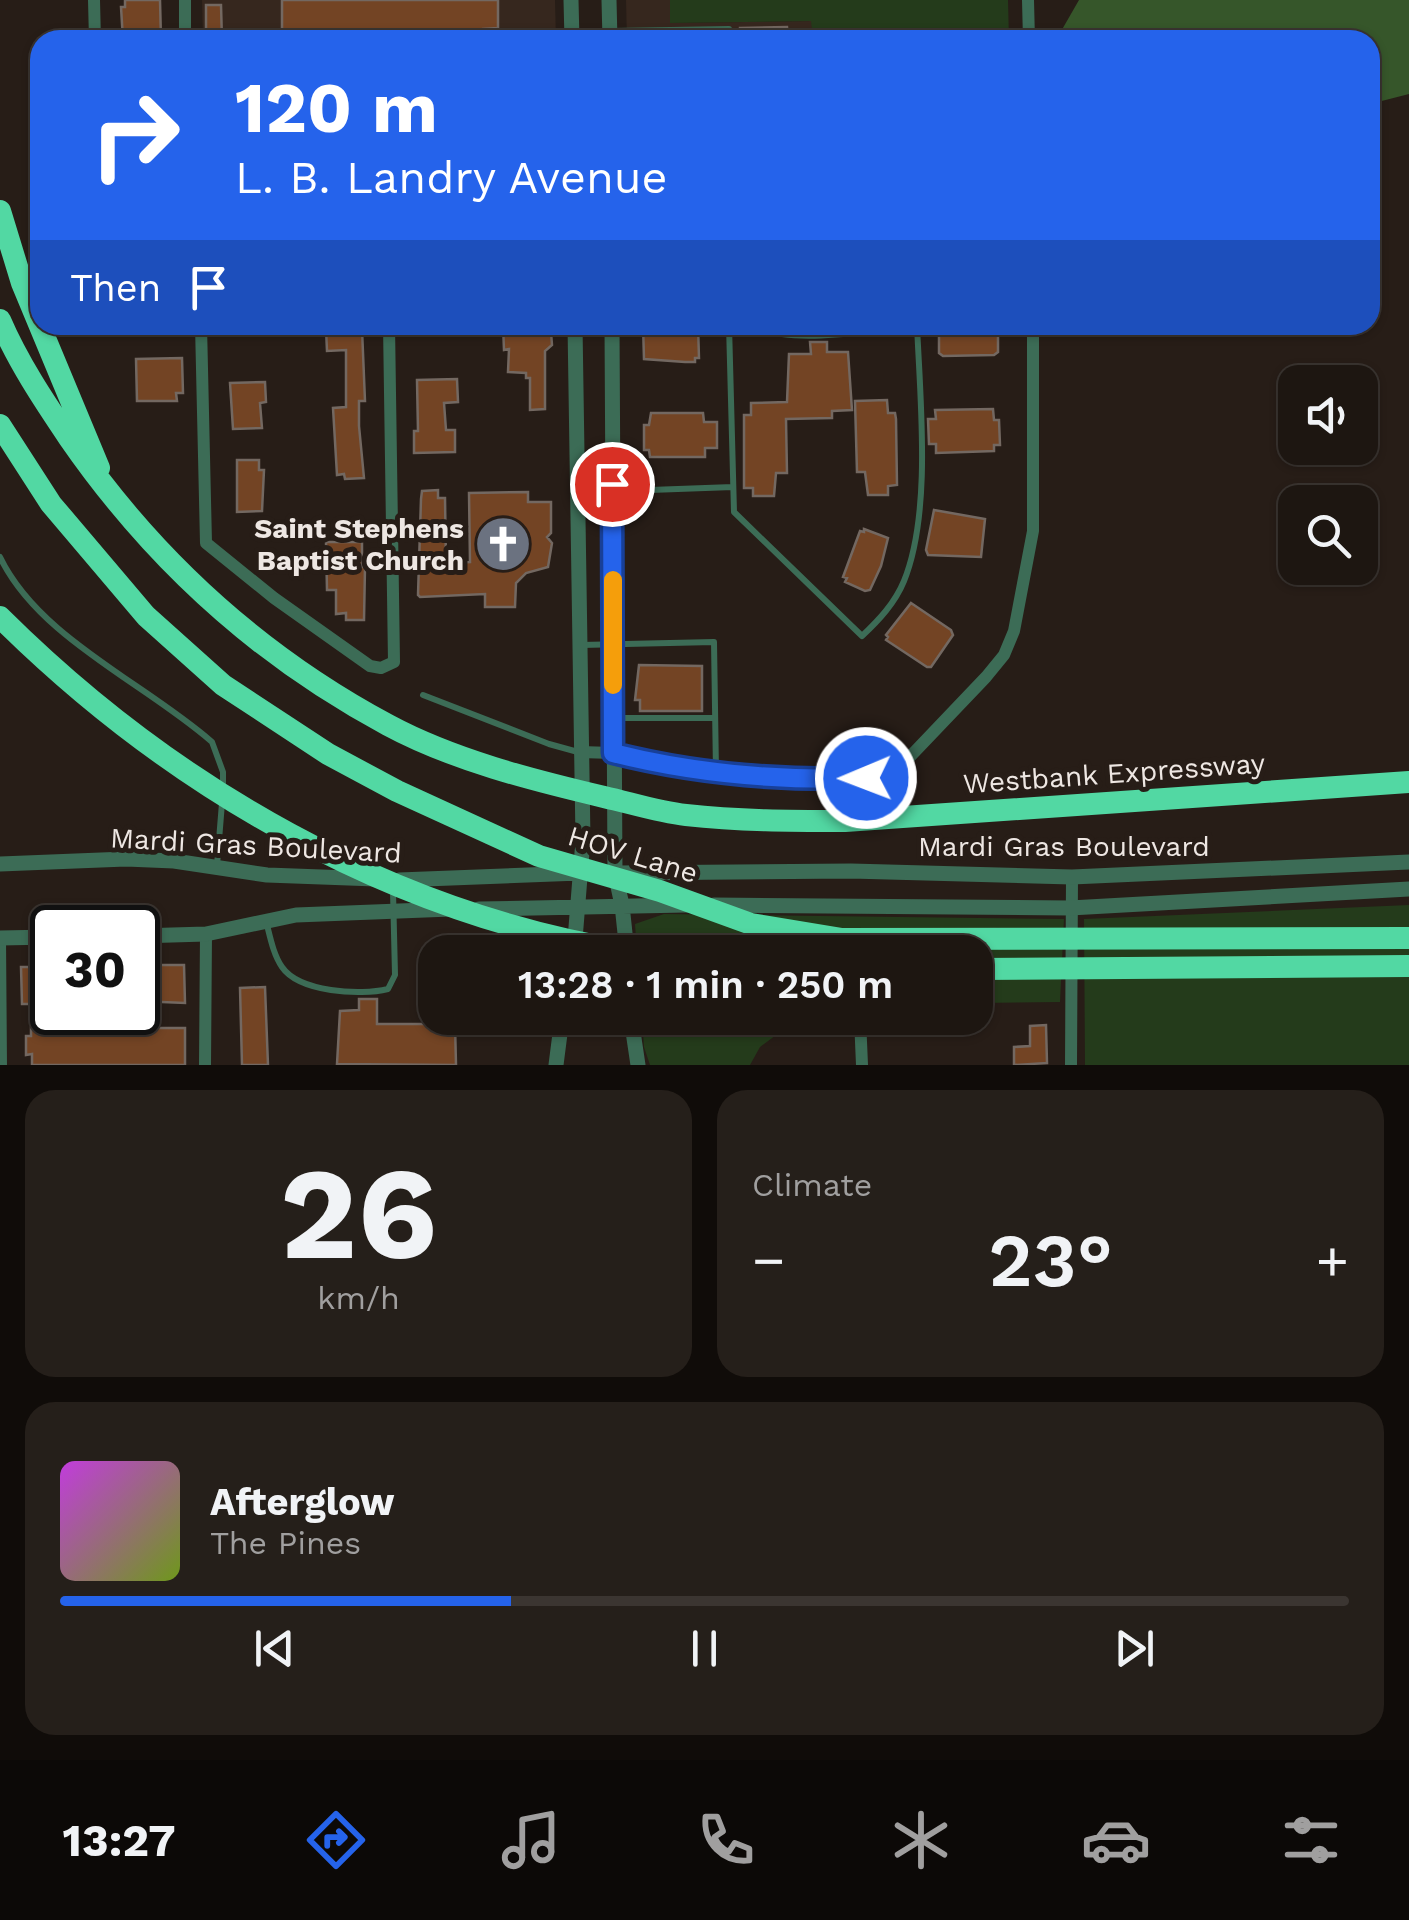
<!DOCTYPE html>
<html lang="en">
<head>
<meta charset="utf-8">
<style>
	:root { --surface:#1d1611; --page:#251f1a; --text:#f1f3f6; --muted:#a09f9f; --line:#3b3531; --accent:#2563eb }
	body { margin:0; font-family:"Work Sans",sans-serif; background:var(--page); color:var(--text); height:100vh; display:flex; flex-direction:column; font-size:38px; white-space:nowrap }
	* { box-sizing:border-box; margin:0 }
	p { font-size:32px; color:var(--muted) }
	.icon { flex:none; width:55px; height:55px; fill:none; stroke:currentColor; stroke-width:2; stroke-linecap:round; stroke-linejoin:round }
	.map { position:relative; height:1065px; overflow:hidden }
	.panel { display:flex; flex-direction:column; gap:25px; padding:25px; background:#100c09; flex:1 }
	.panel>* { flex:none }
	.top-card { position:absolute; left:30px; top:30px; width:1350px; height:305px; border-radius:30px; box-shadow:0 2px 8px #0004,0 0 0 2px var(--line); background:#2563eb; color:#fff; overflow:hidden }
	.fabs { position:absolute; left:1278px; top:365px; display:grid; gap:20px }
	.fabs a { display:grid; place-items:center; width:100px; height:100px; border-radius:20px; background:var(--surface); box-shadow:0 2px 8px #0004,0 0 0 2px var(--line); font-size:50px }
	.speed { position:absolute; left:30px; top:905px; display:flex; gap:20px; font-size:50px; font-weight:700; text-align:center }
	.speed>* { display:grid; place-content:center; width:130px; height:130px; border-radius:50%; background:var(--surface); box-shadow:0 2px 8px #0004,0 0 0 2px var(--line); line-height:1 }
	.speed .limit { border:5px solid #111; border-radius:15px; background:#fff; color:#111 }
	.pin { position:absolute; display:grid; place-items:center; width:85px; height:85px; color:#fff; margin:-42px; border:5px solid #fff; border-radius:50%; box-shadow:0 2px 10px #0007 }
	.me { position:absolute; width:110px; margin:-55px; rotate:269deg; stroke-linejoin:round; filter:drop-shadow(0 0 8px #0008) }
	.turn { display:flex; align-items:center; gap:35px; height:210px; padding:0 40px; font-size:45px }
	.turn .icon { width:130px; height:130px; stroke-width:2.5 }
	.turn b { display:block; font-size:70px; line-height:85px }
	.then { display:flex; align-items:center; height:95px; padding:0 40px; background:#0003; gap:20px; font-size:38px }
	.big { font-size:75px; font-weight:600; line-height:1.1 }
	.panel .tile { flex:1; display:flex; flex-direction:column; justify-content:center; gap:15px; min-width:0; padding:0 35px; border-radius:30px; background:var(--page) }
	.panel .dial { align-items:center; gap:0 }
	.dial b { font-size:130px; line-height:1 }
	.song { display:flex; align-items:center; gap:30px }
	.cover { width:120px; height:120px; border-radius:15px; background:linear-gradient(135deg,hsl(290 70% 55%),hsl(80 70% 35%)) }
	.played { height:10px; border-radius:5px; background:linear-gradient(90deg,var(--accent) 35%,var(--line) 35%) }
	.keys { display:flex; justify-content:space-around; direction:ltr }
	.heat { display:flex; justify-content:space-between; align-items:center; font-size:55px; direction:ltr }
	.panel .tiles { flex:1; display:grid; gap:25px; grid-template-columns:1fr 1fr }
	.tile:last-child { grid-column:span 2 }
	.trip { position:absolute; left:418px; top:935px; width:575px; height:100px; border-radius:30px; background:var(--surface); box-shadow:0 2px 8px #0004,0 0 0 2px var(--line); font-weight:600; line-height:100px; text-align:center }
	.tab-bar { display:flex; height:160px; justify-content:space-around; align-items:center; background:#0c0907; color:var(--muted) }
	.tab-bar .icon { width:70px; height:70px }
	.tab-bar .active { color:var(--accent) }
	.tab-bar b { font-size:45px; color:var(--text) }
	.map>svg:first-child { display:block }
</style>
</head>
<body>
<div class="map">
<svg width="1409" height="1065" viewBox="0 0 1409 1065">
	<rect width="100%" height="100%" fill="#271d17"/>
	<path fill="#36271e" d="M202,0H555L556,40H203Z
		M626,0H670L671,23L812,21L813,40H627Z"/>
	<path fill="#243b1b" d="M670,0H1008L1009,40H813L811,21L670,23Z
		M1409,905V1065H1085L1084,919Z
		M664,914L1064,919L1060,1002L975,1003V952H637L635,924Z
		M642,1018H799L760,1047L750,1065H650L644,1047Z"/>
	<path fill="#36562a" d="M1079,0H1409V94L1370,104V40H1056Z"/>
	<path fill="#734424" stroke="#736861" stroke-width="2.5" d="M125,0H160L161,40H123L121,7H125Z
		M282,0H498V28L483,29V36L440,37V32H412V39L282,40Z
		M206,5H221L222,40H206Z
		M787,27L788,40H740V28Z
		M503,325H548V332H551L552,345L545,351V409L530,410V378H526V373L508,372L509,349L504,350Z
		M643,325H698L699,358H695V362H685L644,359Z
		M326,329H362L365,401H359V426L364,478L345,479L344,474L337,475L333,408L346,407V350L327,351Z
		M998,334V352L994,355L943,356L939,353V335Z
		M810,342H827V352H848L852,410L832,411V418L786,419L787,473H776L774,496H753V488H744V415H751V403L787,402L789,354H811Z
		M182,358L183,393H176L177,401H137L136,359Z
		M457,379L458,402L444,403L446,430H455V452L414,453V431H418L417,380Z
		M265,382L266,402L260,403L262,428L233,429L230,383Z
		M887,400L888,413H895L896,419L897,485L888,486V495H868L865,472H857L855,401Z
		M993,409L994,420H999L1000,445H994V451L936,453V444H929L928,419H936L935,410Z
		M651,413H703L704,422H717V448H705V457H650L649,450H644V425H649Z
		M237,460H259V470H264L262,511L237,512Z
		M438,490V498H445L446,563L470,562L469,493L528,492V502H551V533L547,537L552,543L548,567L526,573L516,583L515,607H485V594L420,597L418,595L421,499L422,491Z
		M934,510L985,519L981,557L928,555L926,550Z
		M864,529L888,538L881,566L870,590L865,591L845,582L847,578L843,577L860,531L864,532Z
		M326,542H362V567H365L364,620H346V613L336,614V590H327Z
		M911,603L951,630L953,635L931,667H927L886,640L888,637L886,635Z
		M639,665L702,666V711H640V700H635Z
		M138,965H184L185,1003L138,1001Z
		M21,967H35L36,978H43V1004H22Z
		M265,987L268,1065H242L240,988Z
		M359,999H377V1024H455L456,1065L337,1064L340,1011L359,1010Z
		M1046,1025L1047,1063L1014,1065V1047L1030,1046V1026Z
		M31,1028H185V1065H32V1054L26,1055V1036H31Z"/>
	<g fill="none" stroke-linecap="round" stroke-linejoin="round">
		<path stroke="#3c6c56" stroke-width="6" d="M611,31L729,29V40
			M729,325L734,512L862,636C879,620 895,603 904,581C932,512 920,399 917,325
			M755,325C778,343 863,335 891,325
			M650,490L733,487
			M0,557C39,638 145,683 212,742L223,772V790
			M581,645L714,642L716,772
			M423,695L549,744L578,752
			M616,718H715
			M217,865L222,803
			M266,921C270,936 273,954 282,967C299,992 360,996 388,989L395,975L393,891"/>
		<path stroke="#3c6c56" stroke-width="12" d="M94,0L95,40
			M185,0V40
			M1028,0L1029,40
			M201,325L206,543L274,598L370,666L381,668L394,662L389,325
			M580,752L613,753L710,772L774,778H866L887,772L905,762L986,677L1004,655L1014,631L1033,531V325
			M0,938L1,1065
			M860,1018L862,1065
			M205,1065L206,934
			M1071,1065L1072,877"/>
		<path stroke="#3c6c56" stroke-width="15" d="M571,0L572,40
			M609,0L610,40
			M612,325L615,873L622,905L627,952
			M0,864L126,859L174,861L267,875L376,879
			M618,873L851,871L1072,877L1409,862
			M399,880L580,873
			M714,905L1070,908L1409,889
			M479,909L686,905
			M138,936L206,934L296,915L451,909
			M0,938L52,937
			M574,952L583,840L575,325
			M631,1018L638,1065
			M556,1065L562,1018"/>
		<path stroke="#52d8a3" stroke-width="22" d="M0,211L22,283L99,468
			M0,320C18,362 44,401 69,438C152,558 259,656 388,725C453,760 532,780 604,797C631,803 658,812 686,815C739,821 792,821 845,821L1409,782
			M0,425L51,504L146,616L223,685L328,754L397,791L539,856L660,891L751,924L842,939L1409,938
			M0,617C171,787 391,914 631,952
			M975,969L1409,966"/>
	</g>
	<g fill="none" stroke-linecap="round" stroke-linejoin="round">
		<g stroke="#184099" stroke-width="25">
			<path id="route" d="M612,484L613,753C696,774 780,781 866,778"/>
		</g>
		<use href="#route" stroke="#2563eb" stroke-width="18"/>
		<path stroke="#f59e0b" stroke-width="18" d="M613,580V685"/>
	</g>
	<defs>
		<g id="church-disc" transform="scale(2.875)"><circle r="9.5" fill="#6b7280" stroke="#271d17"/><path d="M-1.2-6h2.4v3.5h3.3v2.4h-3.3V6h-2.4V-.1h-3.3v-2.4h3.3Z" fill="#fff"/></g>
	</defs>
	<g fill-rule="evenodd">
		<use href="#church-disc" x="503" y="544"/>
	</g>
	<g text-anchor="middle" stroke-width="10" stroke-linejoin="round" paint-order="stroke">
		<g font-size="28" font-weight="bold" fill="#eee7e3" stroke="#271d17" text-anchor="end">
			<text x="464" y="538">Saint Stephens<tspan x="464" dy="32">Baptist Church</tspan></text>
		</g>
		<g font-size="28" fill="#eee7e3" stroke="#271d17">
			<text transform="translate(1114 773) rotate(-4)" y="10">Westbank Expressway</text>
			<text transform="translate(256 845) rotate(3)" y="10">Mardi Gras Boulevard</text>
			<text x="1064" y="856">Mardi Gras Boulevard</text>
			<text transform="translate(633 854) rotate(17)" y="10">HOV Lane</text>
		</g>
	</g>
</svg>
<div class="fabs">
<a><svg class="icon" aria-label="sound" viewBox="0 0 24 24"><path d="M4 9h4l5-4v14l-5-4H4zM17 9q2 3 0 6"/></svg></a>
<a><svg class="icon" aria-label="search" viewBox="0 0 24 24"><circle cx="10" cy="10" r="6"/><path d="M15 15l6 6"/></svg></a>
</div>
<div class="speed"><div class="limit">30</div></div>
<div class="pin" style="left:612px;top:484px;background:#d93025"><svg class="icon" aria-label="arrive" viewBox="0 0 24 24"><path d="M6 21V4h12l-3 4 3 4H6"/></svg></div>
<svg class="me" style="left:866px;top:778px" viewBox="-20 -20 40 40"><circle r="17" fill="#2563eb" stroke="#fff" stroke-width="3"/><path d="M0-11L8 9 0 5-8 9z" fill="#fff"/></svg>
<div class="trip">13:28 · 1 min · 250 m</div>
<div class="top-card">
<div class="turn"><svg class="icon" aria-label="right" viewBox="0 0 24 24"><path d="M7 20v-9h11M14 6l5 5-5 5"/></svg><div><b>120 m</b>L. B. Landry Avenue</div></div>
<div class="then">Then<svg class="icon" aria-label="arrive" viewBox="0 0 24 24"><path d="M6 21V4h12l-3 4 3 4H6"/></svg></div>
</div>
</div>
<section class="panel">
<div class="tiles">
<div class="tile dial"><b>26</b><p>km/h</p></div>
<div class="tile"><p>Climate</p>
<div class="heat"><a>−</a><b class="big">23°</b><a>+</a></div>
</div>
<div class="tile">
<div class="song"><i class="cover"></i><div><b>Afterglow</b><p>The Pines</p></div></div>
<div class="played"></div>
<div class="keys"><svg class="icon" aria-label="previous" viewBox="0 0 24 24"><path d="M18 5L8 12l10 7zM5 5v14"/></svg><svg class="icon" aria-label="pause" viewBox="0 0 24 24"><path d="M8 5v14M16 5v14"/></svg><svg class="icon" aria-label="next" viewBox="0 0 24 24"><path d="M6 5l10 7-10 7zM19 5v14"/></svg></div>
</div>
</div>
</section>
<nav class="tab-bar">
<b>13:27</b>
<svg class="icon active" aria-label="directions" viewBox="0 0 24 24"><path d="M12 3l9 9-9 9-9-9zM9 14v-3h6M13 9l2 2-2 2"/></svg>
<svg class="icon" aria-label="music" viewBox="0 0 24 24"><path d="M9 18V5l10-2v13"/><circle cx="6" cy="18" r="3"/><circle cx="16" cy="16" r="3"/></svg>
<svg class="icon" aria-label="phone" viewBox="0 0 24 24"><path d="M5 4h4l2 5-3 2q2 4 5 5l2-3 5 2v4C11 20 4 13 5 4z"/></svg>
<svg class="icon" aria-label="climate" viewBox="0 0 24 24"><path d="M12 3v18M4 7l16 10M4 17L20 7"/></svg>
<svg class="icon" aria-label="car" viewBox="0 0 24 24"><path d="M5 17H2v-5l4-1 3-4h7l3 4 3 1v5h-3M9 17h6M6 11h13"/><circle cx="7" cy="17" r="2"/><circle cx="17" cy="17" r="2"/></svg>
<svg class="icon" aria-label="filters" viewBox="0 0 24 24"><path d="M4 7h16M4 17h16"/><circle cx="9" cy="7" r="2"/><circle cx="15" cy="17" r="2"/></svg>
</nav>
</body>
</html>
